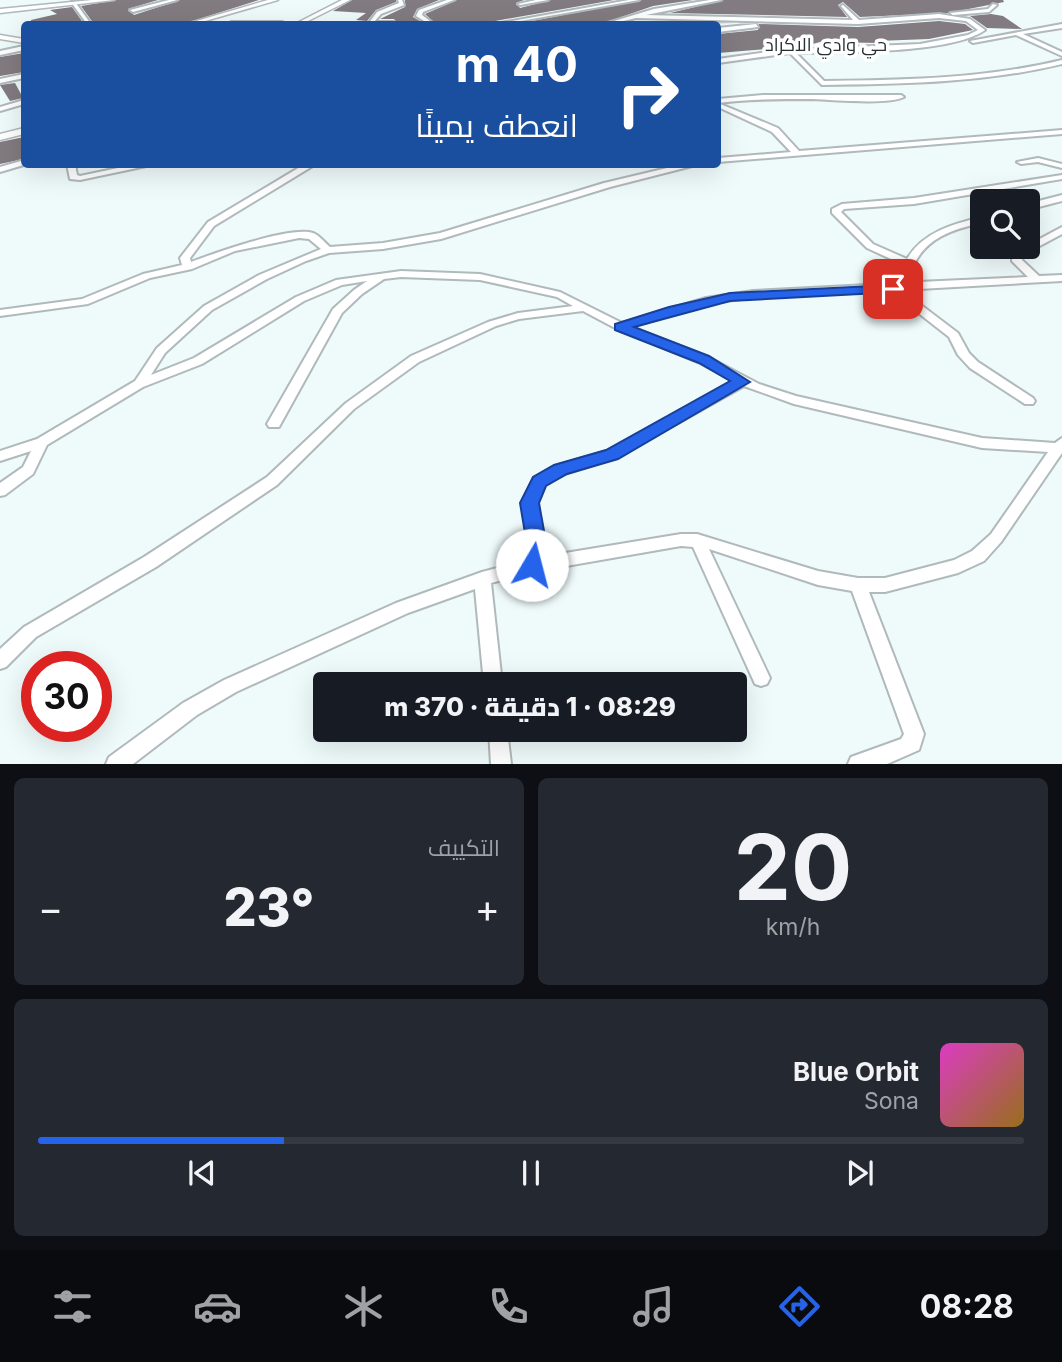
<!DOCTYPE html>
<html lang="ar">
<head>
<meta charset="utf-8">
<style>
	:root { --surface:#171b24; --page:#242831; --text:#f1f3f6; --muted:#9ea1a6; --line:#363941; --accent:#2563eb }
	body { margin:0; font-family:Inter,Cairo,sans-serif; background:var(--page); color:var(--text); direction:rtl; height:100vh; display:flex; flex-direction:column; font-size:26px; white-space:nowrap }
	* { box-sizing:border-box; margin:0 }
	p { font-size:23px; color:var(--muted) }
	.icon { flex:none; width:38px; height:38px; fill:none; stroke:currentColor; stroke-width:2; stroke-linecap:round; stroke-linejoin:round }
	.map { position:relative; height:764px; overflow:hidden; direction:ltr }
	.details { display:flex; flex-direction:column; gap:14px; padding:14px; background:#0d0f14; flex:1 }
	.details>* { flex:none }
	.hud { position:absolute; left:21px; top:21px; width:700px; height:147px; border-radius:7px; box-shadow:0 7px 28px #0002; direction:rtl; background:#1a4fa0; color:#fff; overflow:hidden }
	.controls { position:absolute; left:970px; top:189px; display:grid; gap:14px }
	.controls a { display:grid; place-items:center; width:70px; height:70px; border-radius:7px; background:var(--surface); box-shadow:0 7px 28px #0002; font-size:35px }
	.speed { position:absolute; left:21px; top:651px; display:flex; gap:14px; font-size:35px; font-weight:700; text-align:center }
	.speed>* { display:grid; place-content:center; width:91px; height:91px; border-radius:50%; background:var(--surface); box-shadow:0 7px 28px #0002; line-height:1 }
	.speed .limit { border:10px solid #d22; background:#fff; color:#111 }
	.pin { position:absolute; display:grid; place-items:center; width:60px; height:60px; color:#fff; margin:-30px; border-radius:14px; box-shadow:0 4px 10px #0006 }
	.me { position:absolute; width:77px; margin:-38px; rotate:8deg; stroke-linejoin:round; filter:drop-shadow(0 0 5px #0008) }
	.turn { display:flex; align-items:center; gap:24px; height:147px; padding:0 28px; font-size:32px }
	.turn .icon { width:91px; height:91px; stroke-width:2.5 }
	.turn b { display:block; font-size:49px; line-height:60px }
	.big { font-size:52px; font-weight:800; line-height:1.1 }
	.details .tile { flex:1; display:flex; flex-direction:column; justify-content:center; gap:10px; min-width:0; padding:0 24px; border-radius:10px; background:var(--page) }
	.details .dial { align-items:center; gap:0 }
	.dial b { font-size:91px; line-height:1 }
	.song { display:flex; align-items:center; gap:21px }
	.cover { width:84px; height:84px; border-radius:10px; background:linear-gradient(135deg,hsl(310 70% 55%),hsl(40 70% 35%)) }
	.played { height:7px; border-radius:4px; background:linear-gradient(90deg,var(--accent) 25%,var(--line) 25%) }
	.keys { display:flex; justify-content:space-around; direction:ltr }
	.heat { display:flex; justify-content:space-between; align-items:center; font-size:38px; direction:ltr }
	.details .tiles { flex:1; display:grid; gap:14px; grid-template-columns:1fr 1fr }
	.tile:last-child { grid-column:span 2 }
	.trip { position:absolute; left:313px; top:672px; width:434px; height:70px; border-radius:7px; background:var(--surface); box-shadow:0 7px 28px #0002; font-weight:800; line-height:70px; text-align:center; direction:rtl }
	.tabs { display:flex; height:112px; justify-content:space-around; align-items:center; background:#090b0e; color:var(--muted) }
	.tabs .icon { width:49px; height:49px }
	.tabs .active { color:var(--accent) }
	.tabs b { font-size:32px; color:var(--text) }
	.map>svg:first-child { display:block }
</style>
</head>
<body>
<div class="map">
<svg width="1062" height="764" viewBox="0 0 1062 764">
	<rect width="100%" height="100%" fill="#effafb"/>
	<path fill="#827b80" d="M117,0H158L128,9L134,15L180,0H259L183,24H94L81,6Z
		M352,0H396V2L376,10L367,21L356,20L366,13L333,11Z
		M405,0H439L417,9L413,17L425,24H398L394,19H380L405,7Z
		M457,0H524L516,3L520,8L551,0H614L495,21L493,24H436L425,14Z
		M642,0H693L653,6L601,24H516Z
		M724,0H1003L1004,2L948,13L860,17L843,2L838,5L847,17L670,13Z
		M72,7L84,24H31V20L57,14L50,10Z
		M991,14L1003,16L1022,29L987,28L970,16Z
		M636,21L737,23L620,24Z
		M939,21L965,24L973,30L929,39L877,41L880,43L820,42L805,46L718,53V34L758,30L759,24L858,27Z
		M24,53V72L0,76V57Z
		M15,83L23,98L10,101L0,85Z
		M24,137V159L0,164V142Z"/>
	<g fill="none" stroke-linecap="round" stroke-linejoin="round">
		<g stroke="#b0b9bb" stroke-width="4">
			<path id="street" d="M169,0H177L133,12L130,10Z
				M398,0H402L404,5L381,14L374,22H394L396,24H368L377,12L399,3Z
				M447,0H454L423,12L422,15L434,24H429L416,16L419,10Z
				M536,0H548L520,5L518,4Z
				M629,0H639L504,24H495Z
				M710,0H721L646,15L853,20L841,6L843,5L859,20L939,14L970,19L985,30C952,54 840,52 796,53L824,81C904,80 983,79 1062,60V64C983,83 903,84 822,85L790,53L718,63V59L782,50L920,44L968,35L978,30L966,21L939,18L858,24L636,18L611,24H604L654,9Z
				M71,2H75L91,24H87Z
				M993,4L997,5L989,12L953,15L950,13L988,9Z
				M231,22H282L285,24H229Z
				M756,24L758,27L718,32V28Z
				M1062,24V28L1023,34L1062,52V56L1016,35L973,43L970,41Z
				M24,46V50L0,55V51Z
				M24,74V78L0,83V79Z
				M763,95H901L904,97C887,105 834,100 812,99C780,99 749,99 718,103L778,128L799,151L1062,130V134L718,162V158L791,152L772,132L718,107V99Z
				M24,100V104L0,111V107Z
				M1038,158L1062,164V168L1038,162L1021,164L1017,162Z
				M21,161H24V164H27L0,172V167Z
				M67,164H75L77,175L80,176L137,164H156L80,180L70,179Z
				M305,164H316L214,226L190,258L191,262C215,253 290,226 313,233C319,235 325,243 330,247L383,243L440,233L604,183L684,164H700L610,187L441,239L383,249L329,253L306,261L267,279L212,310L165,353L151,375L194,358L296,297L336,280L401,271L480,274L560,292L622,323L706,298L753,291L907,283L904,265L867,248L832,213V209L842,204L914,198L1062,175V179L914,204L844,209L841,212L873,244L907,259C923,232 953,224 982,217V223C953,229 925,238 913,267L918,282L1028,277L1012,261L1013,253L1062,227V234L1021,256L1022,260L1039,276L1062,275V281L919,289L914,291L909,289H900L958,333L969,353L978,362L1033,398L1035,401L1033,404H1025L970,368L958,355L949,337L889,290L753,297L707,304L632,327L708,357L759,384L796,396L982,438L1055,443L1062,438V453L1001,542L984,561L958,573L885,592H869L924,734L919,750L887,764H848L851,757L901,739L904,734L852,591L818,585L709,549L770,678L767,684L761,686L755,684L693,547L681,546L532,572L491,583L502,684H484L475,589L408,613L236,692L197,715L133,764H106L109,757L183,703L224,680L396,603L482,572L531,559L522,503L534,478L555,466L607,451L734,381L700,363L617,329L583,311L519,319L496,326L419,362L354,409L277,485L156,567L36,637L6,667L0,669V649L24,627L144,557L267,477L346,403L411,356L488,322L518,313L573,306L557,297L480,280L401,277L384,279L362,294L342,313L279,427H269L267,424L333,309L354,290L367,281L342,285L304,301L202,364L143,387L47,445L33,474L5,495L0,496V483L23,467L31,451L0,461V451L37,439L135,381L157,348L204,306L259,275L321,249L309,239L299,238L235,251L192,269L150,278L88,304L0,316V310L82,299L143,274L182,265L180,258L208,222ZM744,386L794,404L982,448L1048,452L991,534L972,551L954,560L885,578H858L818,571L697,534H681L547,556L536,503L544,485L565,474L617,457Z
				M1062,195V201L1027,210V204Z
				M489,730H507L511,764H491Z"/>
		</g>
		<g stroke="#b0b9bb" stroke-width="3">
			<path id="secondary" d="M92,0H114L0,13V9Z
				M268,0H278L195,24H186Z
				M342,0H350L302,24H295Z
				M0,35L24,39V43L0,39Z
				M24,128V134L0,140V134Z"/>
		</g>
		<use href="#street" fill="#fff" fill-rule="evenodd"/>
		<use href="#secondary" fill="#fff" fill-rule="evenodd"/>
	</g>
	<path fill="#2563eb" stroke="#184099" stroke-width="2" d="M893,285L899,289L897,292L730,301L634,327L709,356L750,382L618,459L567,474L546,486L539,503L550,564L547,570L532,573L524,571L521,565L529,557L520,503L533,477L554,465L606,450L730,381L699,363L615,330V324L669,307L730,293Z"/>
	<g text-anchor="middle" stroke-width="7" stroke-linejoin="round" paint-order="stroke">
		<g font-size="18" fill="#272f30" stroke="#fff">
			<text x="826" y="51">حي وادي الاكراد</text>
		</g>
	</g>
</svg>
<div class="controls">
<a><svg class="icon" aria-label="search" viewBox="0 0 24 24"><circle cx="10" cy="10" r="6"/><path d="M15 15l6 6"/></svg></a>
</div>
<div class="speed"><div class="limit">30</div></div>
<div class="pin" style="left:893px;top:289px;background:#d93025"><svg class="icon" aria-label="arrive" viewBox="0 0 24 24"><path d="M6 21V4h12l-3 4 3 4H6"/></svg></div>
<svg class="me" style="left:532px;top:565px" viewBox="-20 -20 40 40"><circle r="19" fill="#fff"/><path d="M0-13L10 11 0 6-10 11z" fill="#2563eb"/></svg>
<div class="trip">08:29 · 1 دقيقة · 370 m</div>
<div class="hud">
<div class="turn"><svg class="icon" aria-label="right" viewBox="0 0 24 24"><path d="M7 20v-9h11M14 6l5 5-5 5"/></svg><div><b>40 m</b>انعطف يمينًا</div></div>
</div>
</div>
<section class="details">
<div class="tiles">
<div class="tile dial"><b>20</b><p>km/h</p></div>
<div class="tile"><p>التكييف</p>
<div class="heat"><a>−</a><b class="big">23°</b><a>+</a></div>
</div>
<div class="tile">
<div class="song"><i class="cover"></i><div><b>Blue Orbit</b><p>Sona</p></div></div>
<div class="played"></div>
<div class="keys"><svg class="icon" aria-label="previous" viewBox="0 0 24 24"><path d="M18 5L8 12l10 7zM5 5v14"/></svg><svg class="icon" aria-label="pause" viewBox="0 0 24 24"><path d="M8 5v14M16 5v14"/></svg><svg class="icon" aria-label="next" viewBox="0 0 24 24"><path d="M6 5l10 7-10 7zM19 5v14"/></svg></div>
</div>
</div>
</section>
<nav class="tabs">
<b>08:28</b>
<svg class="icon active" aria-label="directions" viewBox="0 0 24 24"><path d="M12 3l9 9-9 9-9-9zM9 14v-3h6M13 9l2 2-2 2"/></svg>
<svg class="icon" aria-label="music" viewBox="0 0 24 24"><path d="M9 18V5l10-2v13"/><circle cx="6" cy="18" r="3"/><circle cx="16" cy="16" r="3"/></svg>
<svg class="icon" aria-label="phone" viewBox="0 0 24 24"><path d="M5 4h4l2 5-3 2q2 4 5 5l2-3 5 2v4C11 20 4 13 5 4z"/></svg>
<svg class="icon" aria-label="climate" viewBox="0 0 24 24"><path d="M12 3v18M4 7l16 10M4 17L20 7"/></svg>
<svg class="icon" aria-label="car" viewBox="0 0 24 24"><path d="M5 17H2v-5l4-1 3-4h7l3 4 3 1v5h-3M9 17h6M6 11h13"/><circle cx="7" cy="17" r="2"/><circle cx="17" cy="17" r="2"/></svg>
<svg class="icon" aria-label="filters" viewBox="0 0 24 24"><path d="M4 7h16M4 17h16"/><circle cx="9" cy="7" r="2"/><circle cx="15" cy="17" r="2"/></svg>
</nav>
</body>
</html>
